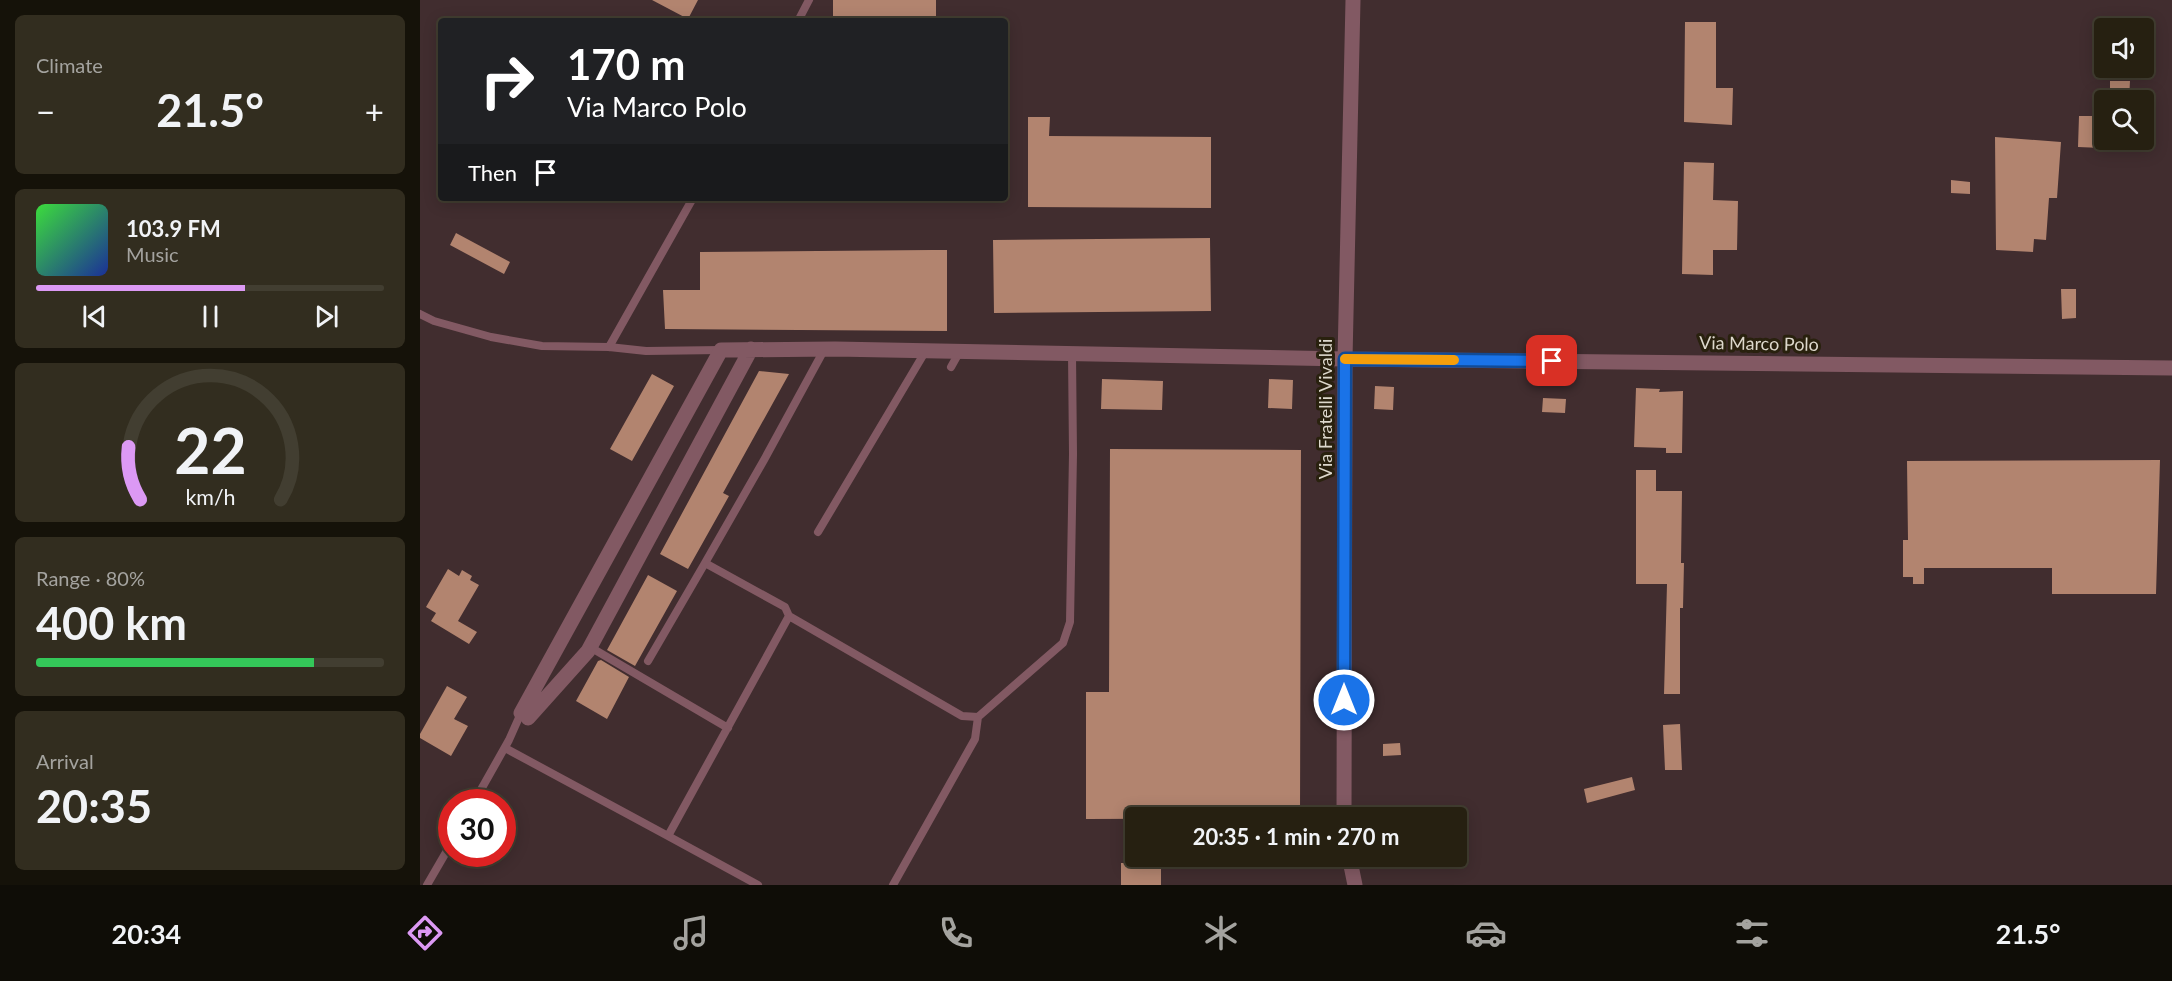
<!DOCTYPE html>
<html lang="en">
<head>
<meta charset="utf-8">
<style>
	:root { --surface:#262011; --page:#322d1f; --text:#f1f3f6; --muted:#a4a39f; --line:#423e31; --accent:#dc99f4 }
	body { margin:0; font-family:Lato,sans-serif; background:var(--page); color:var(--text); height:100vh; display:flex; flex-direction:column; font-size:22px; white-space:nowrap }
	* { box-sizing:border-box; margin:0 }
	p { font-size:20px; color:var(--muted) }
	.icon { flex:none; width:33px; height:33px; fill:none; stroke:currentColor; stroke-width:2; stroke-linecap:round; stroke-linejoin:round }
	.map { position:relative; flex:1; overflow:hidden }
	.drawer { display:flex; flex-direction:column; gap:15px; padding:15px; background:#151209; width:420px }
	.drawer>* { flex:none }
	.hud { position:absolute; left:18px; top:18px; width:570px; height:183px; border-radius:6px; box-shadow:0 3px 15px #0003,0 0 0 2px var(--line); background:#202124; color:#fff; overflow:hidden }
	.tools { position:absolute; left:1674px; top:18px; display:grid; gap:12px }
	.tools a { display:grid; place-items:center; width:60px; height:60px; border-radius:6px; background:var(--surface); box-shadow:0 3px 15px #0003,0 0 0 2px var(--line); font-size:30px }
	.speed { position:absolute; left:18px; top:789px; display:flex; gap:12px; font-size:30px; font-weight:700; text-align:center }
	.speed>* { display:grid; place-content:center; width:78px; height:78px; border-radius:50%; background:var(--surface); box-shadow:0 3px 15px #0003,0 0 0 2px var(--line); line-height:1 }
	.speed .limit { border:9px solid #d22; background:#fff; color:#111 }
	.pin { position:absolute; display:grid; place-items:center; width:51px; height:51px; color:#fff; margin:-26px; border-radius:12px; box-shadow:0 3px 9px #0006 }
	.me { position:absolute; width:66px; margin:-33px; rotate:0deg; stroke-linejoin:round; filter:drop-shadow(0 0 4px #0008) }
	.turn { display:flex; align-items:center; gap:21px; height:126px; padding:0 30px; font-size:27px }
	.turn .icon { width:78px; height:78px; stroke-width:2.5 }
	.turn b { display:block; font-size:42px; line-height:51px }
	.then { display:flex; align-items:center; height:57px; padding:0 30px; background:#0003; gap:12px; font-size:22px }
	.big { font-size:45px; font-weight:700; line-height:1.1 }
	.drawer .card { flex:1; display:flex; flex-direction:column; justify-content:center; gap:9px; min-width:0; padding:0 21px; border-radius:9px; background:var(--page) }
	.drawer .dial { align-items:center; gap:0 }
	.dial svg { height:156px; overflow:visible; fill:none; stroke:var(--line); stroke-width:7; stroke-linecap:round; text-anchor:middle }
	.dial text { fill:var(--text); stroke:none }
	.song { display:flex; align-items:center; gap:18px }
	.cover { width:72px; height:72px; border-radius:9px; background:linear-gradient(135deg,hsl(120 70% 55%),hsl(230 70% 35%)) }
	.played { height:6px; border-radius:3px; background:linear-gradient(90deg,var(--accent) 60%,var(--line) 60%) }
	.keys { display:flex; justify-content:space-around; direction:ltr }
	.heat { display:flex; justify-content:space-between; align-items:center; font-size:33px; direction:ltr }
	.charge { height:9px; border-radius:4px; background:linear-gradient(90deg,#34c759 80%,var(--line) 0) }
	.trip { position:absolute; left:705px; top:807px; width:342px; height:60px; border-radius:6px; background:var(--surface); box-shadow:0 3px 15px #0003,0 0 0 2px var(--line); font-weight:700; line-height:60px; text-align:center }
	.menu { display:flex; height:96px; justify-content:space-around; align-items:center; background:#0f0d07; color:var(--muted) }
	.menu .icon { width:42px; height:42px }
	.menu .selected { color:var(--accent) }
	.menu b { font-size:27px; color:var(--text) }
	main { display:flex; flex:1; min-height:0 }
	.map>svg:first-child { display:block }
</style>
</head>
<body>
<main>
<section class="drawer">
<div class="card"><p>Climate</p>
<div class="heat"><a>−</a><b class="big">21.5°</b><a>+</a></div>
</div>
<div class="card">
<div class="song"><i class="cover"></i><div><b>103.9 FM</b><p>Music</p></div></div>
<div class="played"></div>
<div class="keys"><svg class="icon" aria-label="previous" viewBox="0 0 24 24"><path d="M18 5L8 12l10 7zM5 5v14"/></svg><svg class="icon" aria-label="pause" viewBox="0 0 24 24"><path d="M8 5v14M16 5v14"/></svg><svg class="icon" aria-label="next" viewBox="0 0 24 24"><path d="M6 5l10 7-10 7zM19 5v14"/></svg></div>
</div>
<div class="card dial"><svg viewBox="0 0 100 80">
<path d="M14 69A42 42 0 1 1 86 69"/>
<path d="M14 69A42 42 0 0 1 8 42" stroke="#dc99f4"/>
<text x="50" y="56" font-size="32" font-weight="700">22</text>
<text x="50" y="72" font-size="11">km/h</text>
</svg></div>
<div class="card"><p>Range · 80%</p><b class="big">400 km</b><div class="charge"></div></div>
<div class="card"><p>Arrival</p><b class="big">20:35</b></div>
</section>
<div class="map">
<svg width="1752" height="885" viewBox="0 0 1752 885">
	<rect width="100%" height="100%" fill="#332b17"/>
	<path fill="#412d2f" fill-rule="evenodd" d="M0,0H1752V885H0ZM21,21H585V198H21ZM1684,28H1724V68H1684ZM1684,100H1724V140H1684ZM32,802H82V854H32ZM716,818H1036V856H716Z"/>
	<path fill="#b2846f" d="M232,0H278L268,19Z
		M413,0H516V21H413Z
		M1265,22H1296V88H1313L1312,125L1264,122Z
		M1690,81H1710L1709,100H1690Z
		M1659,116H1684V139H1682V148L1658,147Z
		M608,117H630L629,136L791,137V208L608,207Z
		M1575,137L1641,142L1637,198H1629L1626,240L1614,239L1613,252L1576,250Z
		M1264,162L1294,163L1293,200L1318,201L1317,250H1293V275L1262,274Z
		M1531,180L1550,182V194L1531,193Z
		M36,233L90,262L84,274L30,245Z
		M790,238L791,311L574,313L573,240Z
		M511,250H527V331L245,329L243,290H280V252Z
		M1641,289H1656V318L1642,319Z
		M339,371L369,374L303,493L309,496L268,569L240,554Z
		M232,374L254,386L212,461L190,449Z
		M682,379L743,381L742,410L681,409Z
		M849,379L873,380L872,409L848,408Z
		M955,386L974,387L973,410L954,409Z
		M1216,388L1240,389L1239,392L1263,391L1262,453H1246V448L1214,447Z
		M1123,398L1146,399L1145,413L1122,412Z
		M690,449L881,450L880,818L666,819V692H689Z
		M1740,460L1736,594H1632V568H1504V584H1493V577H1483V540H1488L1487,461Z
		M1216,470H1236V491H1262L1261,563H1264L1263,608H1260V694H1244L1247,584H1216Z
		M28,569L39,576L42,570L52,576L50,580L59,585L38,621L57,632L49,644L11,621L16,613L6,607Z
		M228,575L257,591L215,666L187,650Z
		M181,660L209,677L187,719L156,701L178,661Z
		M27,686L47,697L34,719L48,726L31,756L0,738V734Z
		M1260,724L1262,770H1245L1243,725Z
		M980,743L981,755L963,756V744Z
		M1212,777L1215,790L1167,803L1164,789Z
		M701,863H741V885H701Z"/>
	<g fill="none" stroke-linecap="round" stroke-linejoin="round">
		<path stroke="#825963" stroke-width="8" d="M378,21L389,0
			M0,314L14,321L71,337L122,346L189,347L226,351L301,350
			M189,347L273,198
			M531,367L540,351
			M398,532L505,352
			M285,563L344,460L404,350
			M170,647L308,728
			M228,661L285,563L365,607L369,616
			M85,748L248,836L369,616L542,716L558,717L643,643L650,622L653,454L652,354
			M54,802L89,740L101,713
			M248,836L338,885
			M7,885L32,842
			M473,885L555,739L558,717"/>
		<path stroke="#825963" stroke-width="15" d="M101,713L301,350L415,349L925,359L1752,368
			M108,718L168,651L331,349
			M924,818L925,359L933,0
			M929,856L935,885"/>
	</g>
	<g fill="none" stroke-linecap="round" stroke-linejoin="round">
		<g stroke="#114b97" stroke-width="15">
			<path id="route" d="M924,700L925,359L1132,361"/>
		</g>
		<use href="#route" stroke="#1a73e8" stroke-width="10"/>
		<path stroke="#f59e0b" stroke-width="10" d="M925,359L1034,360"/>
	</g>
	<g text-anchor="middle" stroke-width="6" stroke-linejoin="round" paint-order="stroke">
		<g font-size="18" fill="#ddd8cc" stroke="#29210e">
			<text transform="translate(1339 344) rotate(1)" y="6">Via Marco Polo</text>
			<text transform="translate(906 409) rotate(-90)" y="6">Via Fratelli Vivaldi</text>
		</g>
	</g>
</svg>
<div class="tools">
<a><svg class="icon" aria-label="sound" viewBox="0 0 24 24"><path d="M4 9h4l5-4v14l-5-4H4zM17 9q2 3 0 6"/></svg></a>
<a><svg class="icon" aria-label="search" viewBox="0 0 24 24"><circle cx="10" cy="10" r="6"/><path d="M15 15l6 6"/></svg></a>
</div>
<div class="speed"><div class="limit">30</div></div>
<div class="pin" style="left:1132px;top:361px;background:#d93025"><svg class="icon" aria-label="arrive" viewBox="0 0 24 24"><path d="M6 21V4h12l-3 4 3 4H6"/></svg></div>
<svg class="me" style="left:924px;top:700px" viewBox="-20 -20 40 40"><circle r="17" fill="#1a73e8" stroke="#fff" stroke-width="3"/><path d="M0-11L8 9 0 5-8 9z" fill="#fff"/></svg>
<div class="trip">20:35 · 1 min · 270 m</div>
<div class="hud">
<div class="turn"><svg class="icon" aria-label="right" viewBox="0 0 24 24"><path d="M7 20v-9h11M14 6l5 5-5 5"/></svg><div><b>170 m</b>Via Marco Polo</div></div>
<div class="then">Then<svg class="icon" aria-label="arrive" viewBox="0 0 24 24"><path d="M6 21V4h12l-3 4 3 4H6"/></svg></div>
</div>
</div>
</main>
<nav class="menu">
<b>20:34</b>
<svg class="icon selected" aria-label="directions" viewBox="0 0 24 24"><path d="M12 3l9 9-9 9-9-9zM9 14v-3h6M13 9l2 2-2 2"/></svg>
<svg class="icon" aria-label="music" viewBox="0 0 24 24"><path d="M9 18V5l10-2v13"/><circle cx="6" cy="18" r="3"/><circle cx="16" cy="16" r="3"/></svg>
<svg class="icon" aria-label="phone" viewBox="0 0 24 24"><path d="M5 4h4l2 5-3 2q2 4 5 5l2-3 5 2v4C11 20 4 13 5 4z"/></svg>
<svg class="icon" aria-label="climate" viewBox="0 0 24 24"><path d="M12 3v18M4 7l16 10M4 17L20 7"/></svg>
<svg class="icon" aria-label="car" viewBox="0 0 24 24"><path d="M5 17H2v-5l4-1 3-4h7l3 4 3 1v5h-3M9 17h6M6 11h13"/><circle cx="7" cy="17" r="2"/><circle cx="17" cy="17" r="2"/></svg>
<svg class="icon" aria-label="filters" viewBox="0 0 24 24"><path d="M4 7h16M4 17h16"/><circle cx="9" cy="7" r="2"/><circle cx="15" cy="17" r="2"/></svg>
<b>21.5°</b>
</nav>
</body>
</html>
